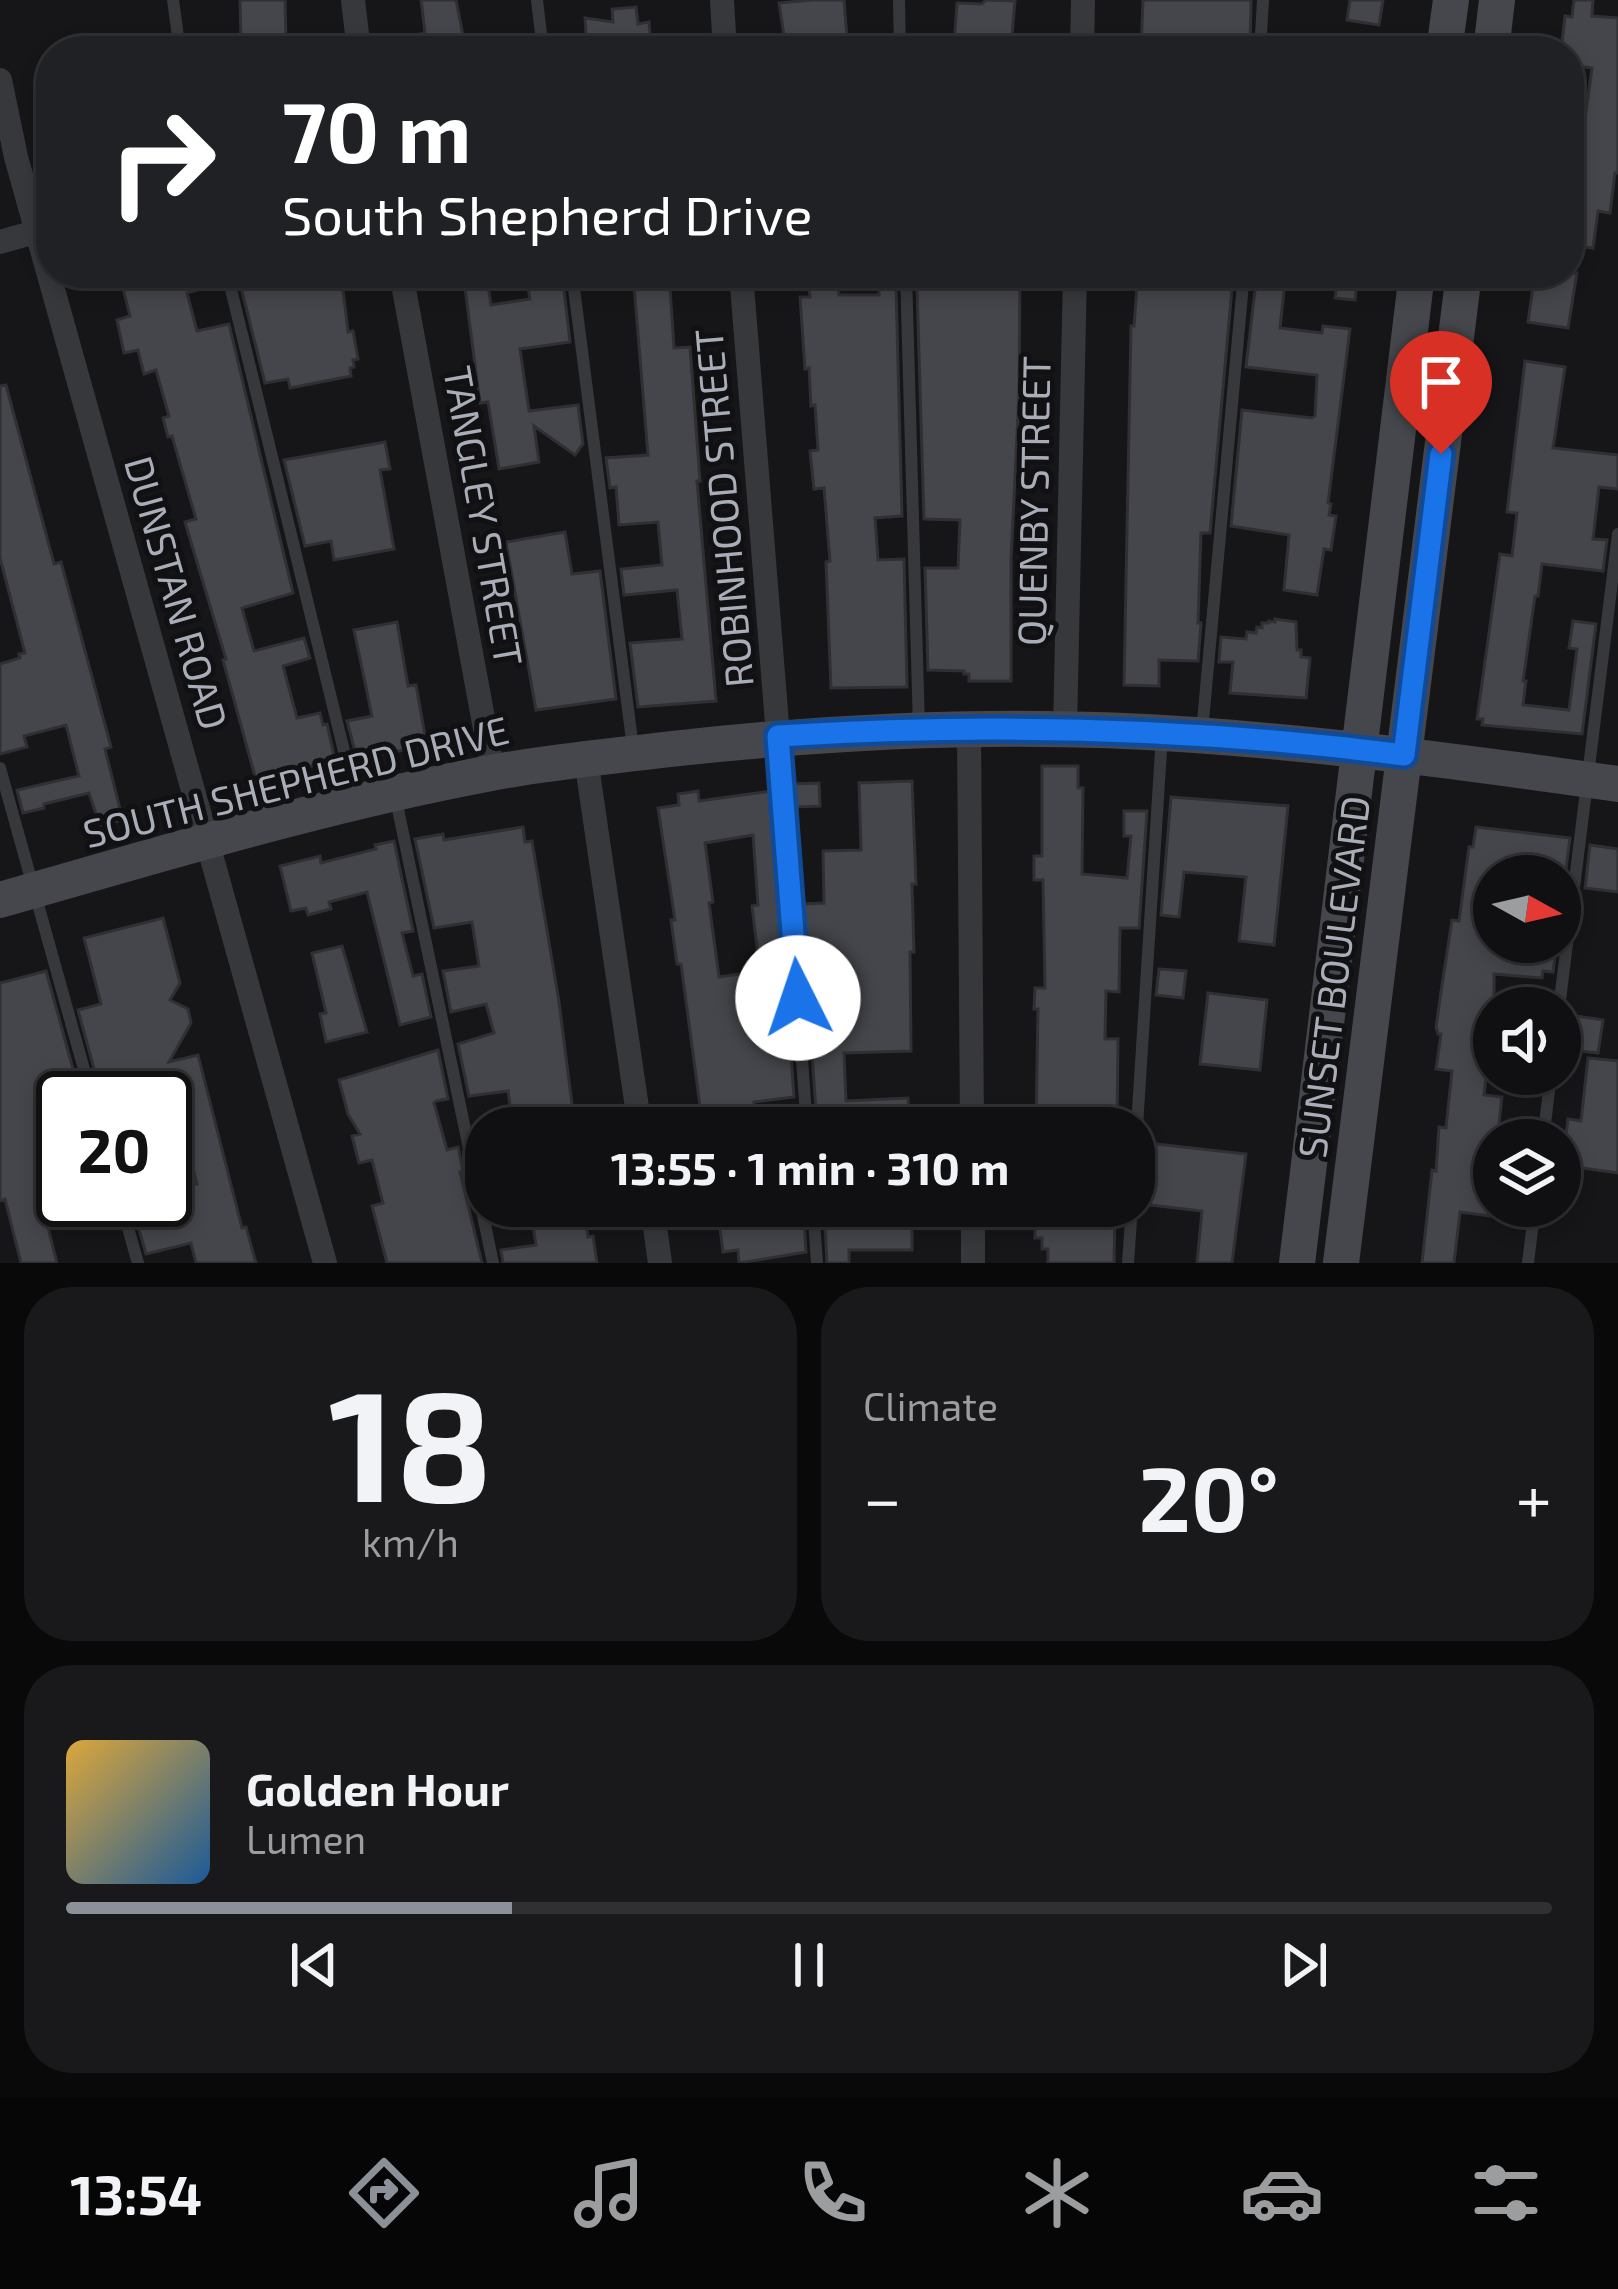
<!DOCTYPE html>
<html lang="en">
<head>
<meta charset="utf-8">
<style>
	:root { --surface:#101012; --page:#19191b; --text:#f1f3f6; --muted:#9c9d9f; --line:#303032; --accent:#8c9099 }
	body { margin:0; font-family:"Exo 2",sans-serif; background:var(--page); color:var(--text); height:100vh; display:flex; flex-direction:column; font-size:45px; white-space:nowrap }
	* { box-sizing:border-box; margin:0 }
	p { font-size:39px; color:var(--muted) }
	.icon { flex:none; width:66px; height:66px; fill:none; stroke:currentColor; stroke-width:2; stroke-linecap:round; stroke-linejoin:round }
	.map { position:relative; height:1263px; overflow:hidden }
	.sheet { display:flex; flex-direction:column; gap:24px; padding:24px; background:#09090a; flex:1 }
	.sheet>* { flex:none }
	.hud { position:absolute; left:36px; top:36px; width:1548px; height:252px; border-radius:48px; box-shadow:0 6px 18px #0003,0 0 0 3px var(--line); background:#202124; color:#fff; overflow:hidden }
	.needle { width:78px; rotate:98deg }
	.buttons { position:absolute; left:1473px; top:855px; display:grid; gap:24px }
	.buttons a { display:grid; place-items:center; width:108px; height:108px; border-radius:50%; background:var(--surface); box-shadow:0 6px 18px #0003,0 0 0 3px var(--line); font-size:60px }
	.speed { position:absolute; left:36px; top:1071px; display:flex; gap:24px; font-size:60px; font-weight:700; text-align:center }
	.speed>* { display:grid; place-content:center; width:156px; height:156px; border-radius:50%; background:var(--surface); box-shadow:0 6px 18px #0003,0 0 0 3px var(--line); line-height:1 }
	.speed .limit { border:6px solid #111; border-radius:18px; background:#fff; color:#111 }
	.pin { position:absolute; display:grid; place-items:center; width:102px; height:102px; color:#fff; margin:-123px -51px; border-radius:50% 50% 50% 0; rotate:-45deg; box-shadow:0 0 12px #0007 }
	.pin .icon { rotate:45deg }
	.me { position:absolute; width:132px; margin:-66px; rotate:356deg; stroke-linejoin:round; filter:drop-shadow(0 0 9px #0008) }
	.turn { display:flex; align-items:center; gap:42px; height:252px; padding:0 48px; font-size:54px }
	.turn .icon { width:156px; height:156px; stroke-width:2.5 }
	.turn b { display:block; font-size:84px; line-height:102px }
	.big { font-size:90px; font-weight:700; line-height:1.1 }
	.sheet .widget { flex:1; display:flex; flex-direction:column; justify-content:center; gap:18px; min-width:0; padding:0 42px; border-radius:48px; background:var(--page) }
	.sheet .dial { align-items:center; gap:0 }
	.dial b { font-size:156px; line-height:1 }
	.song { display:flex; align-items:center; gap:36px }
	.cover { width:144px; height:144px; border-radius:18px; background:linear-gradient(135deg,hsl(40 70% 55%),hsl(210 70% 35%)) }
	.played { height:12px; border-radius:6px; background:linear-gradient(90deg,var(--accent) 30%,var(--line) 30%) }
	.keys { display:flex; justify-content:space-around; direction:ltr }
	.heat { display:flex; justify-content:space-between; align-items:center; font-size:66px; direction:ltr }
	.sheet .tiles { flex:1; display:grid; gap:24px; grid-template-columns:1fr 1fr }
	.widget:last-child { grid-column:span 2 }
	.trip { position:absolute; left:465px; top:1107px; width:690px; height:120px; border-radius:48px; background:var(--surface); box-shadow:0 6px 18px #0003,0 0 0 3px var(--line); font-weight:700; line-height:120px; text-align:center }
	.tab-bar { display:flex; height:192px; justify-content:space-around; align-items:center; background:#060607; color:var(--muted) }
	.tab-bar .icon { width:84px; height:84px }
	.tab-bar .selected { color:var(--accent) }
	.tab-bar b { font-size:54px; color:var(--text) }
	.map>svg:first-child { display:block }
</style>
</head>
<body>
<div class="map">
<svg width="1618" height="1263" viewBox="0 0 1618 1263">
	<rect width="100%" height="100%" fill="#161618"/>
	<path fill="#45464b" stroke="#303034" stroke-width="3" fill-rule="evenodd" d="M240,0H285L286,39L241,40Z
		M421,0H456L466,51H385L384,42L425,33Z
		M812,0H844L848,51H792V42H785L779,3Z
		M986,0L1015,1L1012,36H1003L1002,51H979L980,46L954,45L957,3L982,4Z
		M1143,0H1251L1250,51H1141Z
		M1350,0H1383L1379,25L1347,20Z
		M1574,0H1593L1592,16L1618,18V173H1615L1610,213L1598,211L1593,248L1569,245V183L1576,184L1592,68L1569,65V51H1561L1565,16L1572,17Z
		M636,7L638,24L649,22L651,50L587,51L585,18L613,22L612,9Z
		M119,273H217L219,284L187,293L197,331L229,324L293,593L242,608L254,651L304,638L310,658L283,666L297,718L320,713L323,725L327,724L335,760L256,780L223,660L226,659L185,522L196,519L172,436L168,437L163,418L169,416L156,370L144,374L138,350L124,353L117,320L130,316Z
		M256,273H341L348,332L353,331L358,359L353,360L354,367L350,368L351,376L290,388L288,379L265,383L241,287L259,284Z
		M463,273H486L491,305L530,299L525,273H562L570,342L520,349L529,411L578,405L583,444L575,455L534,426L539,462L499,469L488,402L480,403Z
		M633,273H669L674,348L690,347L700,481H697L716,701L638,707L630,643L682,639L677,590L624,595L621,569L662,565L658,522L619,525L616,487L610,488L606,458L648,455Z
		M812,273H837L839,295H879V287H896L902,516L875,518L878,560L904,559L907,687L831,688L826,562L830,561L824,488L814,489L810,451L818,450L815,405L811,406L809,368L805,369L800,297H810L809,287L813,286Z
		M967,273H1020L1019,394L1011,559V681H969V674H964V671L928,670L925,568H958L960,520L924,519L917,287H936V283L967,284Z
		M1138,273H1193L1192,286L1232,288L1210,533H1201L1198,623H1201L1198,661L1159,660V686L1124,685L1131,326H1134Z
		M1257,273H1286L1280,328L1322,333L1323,326L1350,329L1328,503L1331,504L1329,515L1336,516L1331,550L1324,549L1317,595L1284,590L1289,535L1231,526L1242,410L1312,418L1315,416L1317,375L1246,367Z
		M1338,273H1358L1355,300L1335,298Z
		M1535,273H1577L1568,328L1528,322Z
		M1525,361L1565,367L1553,448L1618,455V489L1599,487L1593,539L1607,540L1603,571L1542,564L1538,596H1535L1523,681H1526L1523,705L1569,710L1577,649L1569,648L1573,621L1596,624L1582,734L1482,725L1483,719H1477L1500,554L1512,556L1517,513L1507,512Z
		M6,385L54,564L61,562L111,747L105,749L121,813L118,814L119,821L100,826L89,793L44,804V808L23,813L17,790L79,776L66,725L24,736L27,747L0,754V664L20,658L19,654L25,653L0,558V386Z
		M385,442L390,469L380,470L394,549L334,560L331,541L305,546L284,460Z
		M565,532L572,574L600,571L616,699L536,710L506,542Z
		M1275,619L1296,622L1297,650H1301V657L1310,658L1306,698L1230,693L1233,662H1219L1221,637L1246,639L1247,632L1256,633L1257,627L1262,628V623H1269V621L1275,622Z
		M397,622L408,686L416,685L426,741L403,745L404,750L357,759L347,721L372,716L354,630Z
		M1042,766H1078V788H1083L1082,874L1127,878L1131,836H1124V811H1147L1139,928H1120L1119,992L1106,991L1105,1039H1118L1117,1125L1036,1124L1038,1009H1034L1035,988H1045L1043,880H1034V856H1042Z
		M912,781L916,884H912L914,952H910L911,1051L844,1053L846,1101L908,1098L909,1124L817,1126L810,1023L840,1022L839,982L807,983L801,904L824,903L823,851L861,850L859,783Z
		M819,783L820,806L794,807L792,784Z
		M698,791L699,801L772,791L794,1097L754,1102L757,1126L703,1128L681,964H677L671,920H675L658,808L679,805L678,794ZM753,835L758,905L752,906L760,971L719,977L709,903L713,902L705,843Z
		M1171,797L1288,806L1274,945L1239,941L1246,877L1184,872L1179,917L1161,915Z
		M523,827L525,842L532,841L559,1002L575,1128H513L508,1091L469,1096L458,1044L494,1033L486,1004L451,1012L443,971L479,966L472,922L434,928L415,839L443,834L444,840Z
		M1476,827L1570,838L1564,885H1560V876H1494V942H1557L1553,972L1543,971L1542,978L1494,974V1045H1490L1484,1095L1502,1097L1497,1140H1494L1491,1216L1460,1212L1454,1263H1422L1432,1170L1436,1171L1439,1127L1446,1128L1452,1071L1436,1069L1441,1034H1438L1436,1027L1441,992L1452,920L1459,921L1469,847H1473Z
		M394,841L413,931L402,933L413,976L422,974L431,1017L400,1025L367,892L329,902L331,909L308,915L306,908L291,911L280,866L320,856L321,863L376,849L375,845Z
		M1590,845L1618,849V892L1585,888Z
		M163,918L180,983L170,1000L188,1009L191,1023L169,1062L198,1055L242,1228L246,1227L256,1263H196L191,1243L146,1254L138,1226L183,1215L176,1189L197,1184L187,1144L177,1147L165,1098H102L78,1010L101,1004L84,938Z
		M342,946L367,1032L326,1042L320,1014L326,1013L312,953Z
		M1159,969L1186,971L1183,998L1156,995Z
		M46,971L81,1098H63V1132L42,1138L56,1188L50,1189L54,1206L43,1208L57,1263H21L5,1199L0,1201V983Z
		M1208,993L1267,1000L1260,1070L1200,1064Z
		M1576,1016L1603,1020L1598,1053L1572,1050Z
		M438,1050L448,1099L436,1101L434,1103L447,1150L458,1147L463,1171L460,1172L482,1263H387L372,1206L383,1203L372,1160L359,1163L352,1136L360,1134L348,1114L339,1080Z
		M1588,1058L1618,1061V1173L1562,1165L1568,1119L1581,1121Z
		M1156,1144L1246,1154L1232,1263H1197L1202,1211L1150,1205Z
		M530,1206H583L588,1237L593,1236L597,1263H503L501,1250L536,1245Z
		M771,1206H803L806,1252L739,1263L738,1250L723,1252L718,1213Z
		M824,1206H912V1250H849V1263H827Z
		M1043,1206H1115L1114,1263H1048V1249H1042V1238H1035V1216H1043Z"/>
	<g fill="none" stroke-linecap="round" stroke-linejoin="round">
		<path stroke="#37383c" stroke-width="12" d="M173,0L180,51
			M537,0L543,51
			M899,0L900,51
			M1260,51L1263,0
			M227,273L355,796
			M572,273L633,748
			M906,273L919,728
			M1202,732L1244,273
			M779,744L807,1128
			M0,768L92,1098
			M395,795L493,1263
			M1559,1008L1618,534
			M1543,1140L1551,1074
			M1134,1173L1162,735
			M120,1200L138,1263
			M813,1206L817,1263
			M1128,1263L1132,1206
			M1528,1263L1535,1206"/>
		<path stroke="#37383c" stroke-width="24" d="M353,0L359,51
			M722,0L725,51
			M1082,51L1083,0
			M0,80L16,157L325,1263
			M0,242L49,228
			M401,273L493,772
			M741,273L778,736
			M969,730L972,1128
			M1065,730L1075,273
			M586,759L640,1128
			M652,1206L660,1263
			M973,1206V1263"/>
		<path stroke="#45474c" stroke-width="36" d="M1444,51L1451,0
			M1491,51L1497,0
			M0,900C162,854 325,804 491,773C547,762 605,757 662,750C838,730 1017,722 1195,735C1337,745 1477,764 1618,784
			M1297,1263L1417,273
			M1341,1263L1464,273"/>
	</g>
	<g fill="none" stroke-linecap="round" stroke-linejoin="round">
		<g stroke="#114b97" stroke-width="30">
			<path id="route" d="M798,998L778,736C987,723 1197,728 1404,755L1441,454"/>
		</g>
		<use href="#route" stroke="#1a73e8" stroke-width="21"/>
	</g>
	<g text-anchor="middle" stroke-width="10" stroke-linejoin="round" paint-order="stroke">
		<g font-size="39" fill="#a9adb7" stroke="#111113">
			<text transform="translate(1034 501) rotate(-89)" y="14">QUENBY STREET</text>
			<text transform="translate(724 508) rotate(-95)" y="14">ROBINHOOD STREET</text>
			<text transform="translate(483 516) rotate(80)" y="14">TANGLEY STREET</text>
			<text transform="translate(176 593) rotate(74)" y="14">DUNSTAN ROAD</text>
			<text transform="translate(296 782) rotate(-14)" y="14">SOUTH SHEPHERD DRIVE</text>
			<text transform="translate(1334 977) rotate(-83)" y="14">SUNSET BOULEVARD</text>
		</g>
	</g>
</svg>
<div class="buttons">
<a><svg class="needle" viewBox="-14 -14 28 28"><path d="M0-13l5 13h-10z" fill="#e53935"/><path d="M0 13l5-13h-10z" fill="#9c9d9f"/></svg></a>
<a><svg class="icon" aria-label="sound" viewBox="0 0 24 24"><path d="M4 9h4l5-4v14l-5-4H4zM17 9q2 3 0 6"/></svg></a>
<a><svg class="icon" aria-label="layers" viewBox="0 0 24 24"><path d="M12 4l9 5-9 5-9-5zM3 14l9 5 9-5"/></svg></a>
</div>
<div class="speed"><div class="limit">20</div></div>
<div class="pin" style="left:1441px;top:454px;background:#d93025"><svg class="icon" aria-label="arrive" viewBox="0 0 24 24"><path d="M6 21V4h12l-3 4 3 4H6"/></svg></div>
<svg class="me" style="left:798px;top:998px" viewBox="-20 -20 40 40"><circle r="19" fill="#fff"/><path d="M0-13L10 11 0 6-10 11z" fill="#1a73e8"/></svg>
<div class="trip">13:55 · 1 min · 310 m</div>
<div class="hud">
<div class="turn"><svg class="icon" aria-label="right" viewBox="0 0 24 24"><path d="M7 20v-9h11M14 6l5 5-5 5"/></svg><div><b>70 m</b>South Shepherd Drive</div></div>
</div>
</div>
<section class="sheet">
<div class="tiles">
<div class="widget dial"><b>18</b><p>km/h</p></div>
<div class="widget"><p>Climate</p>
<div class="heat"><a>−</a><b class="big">20°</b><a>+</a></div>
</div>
<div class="widget">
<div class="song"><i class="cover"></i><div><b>Golden Hour</b><p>Lumen</p></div></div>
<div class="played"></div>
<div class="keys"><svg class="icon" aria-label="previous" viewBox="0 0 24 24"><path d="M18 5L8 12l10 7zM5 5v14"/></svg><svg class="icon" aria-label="pause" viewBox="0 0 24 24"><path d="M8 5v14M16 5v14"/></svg><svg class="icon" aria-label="next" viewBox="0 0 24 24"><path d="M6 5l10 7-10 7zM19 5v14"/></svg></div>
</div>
</div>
</section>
<nav class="tab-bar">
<b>13:54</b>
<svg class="icon selected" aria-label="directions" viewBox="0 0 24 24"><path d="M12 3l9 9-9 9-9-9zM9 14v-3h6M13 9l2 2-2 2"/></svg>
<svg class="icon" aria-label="music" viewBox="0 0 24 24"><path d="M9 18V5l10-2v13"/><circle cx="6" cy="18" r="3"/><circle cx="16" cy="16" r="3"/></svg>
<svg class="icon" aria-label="phone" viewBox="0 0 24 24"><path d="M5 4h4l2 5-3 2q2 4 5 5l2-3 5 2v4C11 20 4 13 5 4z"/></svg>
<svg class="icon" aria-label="climate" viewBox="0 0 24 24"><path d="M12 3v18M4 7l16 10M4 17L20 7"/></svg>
<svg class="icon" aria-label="car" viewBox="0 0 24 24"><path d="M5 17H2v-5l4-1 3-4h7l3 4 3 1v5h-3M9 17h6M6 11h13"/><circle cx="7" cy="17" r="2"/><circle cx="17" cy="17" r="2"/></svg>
<svg class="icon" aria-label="filters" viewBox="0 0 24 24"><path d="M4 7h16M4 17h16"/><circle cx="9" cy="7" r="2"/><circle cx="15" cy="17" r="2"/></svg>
</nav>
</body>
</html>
